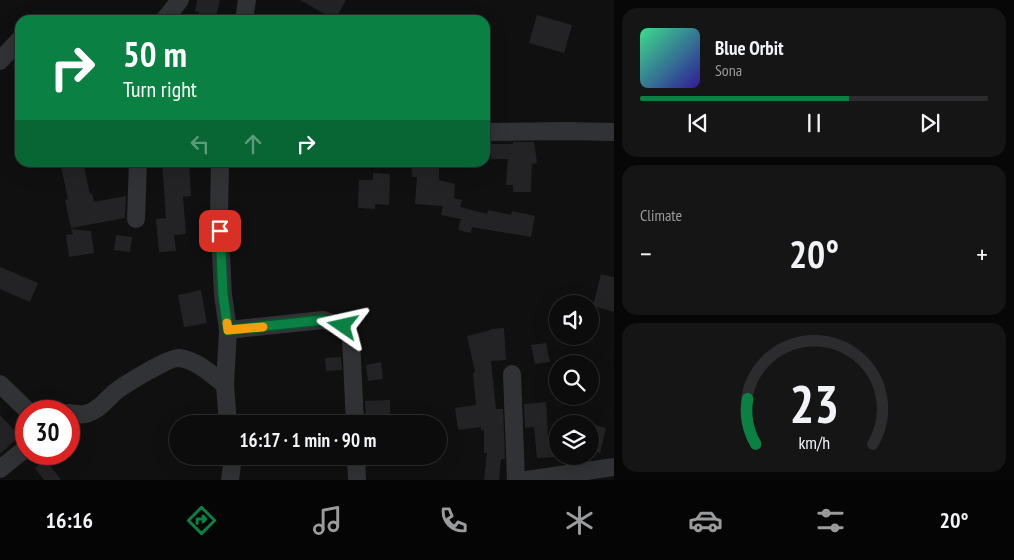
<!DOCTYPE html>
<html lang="en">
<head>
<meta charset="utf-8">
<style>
	:root { --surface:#0c0c0d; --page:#151516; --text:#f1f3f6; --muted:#9a9b9d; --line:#2c2c2e; --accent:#0b8043 }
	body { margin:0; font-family:"PT Sans Narrow",sans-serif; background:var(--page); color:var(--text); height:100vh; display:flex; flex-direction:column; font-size:19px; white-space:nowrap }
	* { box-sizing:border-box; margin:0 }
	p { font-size:16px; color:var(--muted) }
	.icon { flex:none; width:28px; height:28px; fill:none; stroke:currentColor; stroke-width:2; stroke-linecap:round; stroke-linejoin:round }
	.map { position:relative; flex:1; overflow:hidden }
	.panel { display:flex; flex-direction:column; gap:8px; padding:8px; background:#070707; width:400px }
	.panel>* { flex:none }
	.guide { position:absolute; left:15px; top:15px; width:475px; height:152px; border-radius:15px; box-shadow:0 5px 20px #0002,0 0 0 1px var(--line); background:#0b8043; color:#fff; overflow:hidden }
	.buttons { position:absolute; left:549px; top:295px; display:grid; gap:10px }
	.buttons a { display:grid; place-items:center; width:50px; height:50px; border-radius:50%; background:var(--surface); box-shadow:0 5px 20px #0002,0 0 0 1px var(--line); font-size:25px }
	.speed { position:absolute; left:15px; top:400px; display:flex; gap:10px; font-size:25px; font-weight:700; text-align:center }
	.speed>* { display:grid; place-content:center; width:65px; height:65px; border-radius:50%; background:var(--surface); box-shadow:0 5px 20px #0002,0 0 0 1px var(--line); line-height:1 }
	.speed .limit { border:8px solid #d22; background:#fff; color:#111 }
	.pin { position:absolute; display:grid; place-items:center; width:42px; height:42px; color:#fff; margin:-21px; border-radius:10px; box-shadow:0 2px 8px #0006 }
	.me { position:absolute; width:55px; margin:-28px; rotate:281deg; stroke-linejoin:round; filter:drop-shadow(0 0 4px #0008) }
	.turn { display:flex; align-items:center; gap:18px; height:105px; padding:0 25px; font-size:22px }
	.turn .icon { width:65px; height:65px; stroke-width:2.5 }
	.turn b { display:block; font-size:35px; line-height:42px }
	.lanes { display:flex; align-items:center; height:48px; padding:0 25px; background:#0003; justify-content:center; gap:25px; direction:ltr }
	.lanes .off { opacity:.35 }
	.big { font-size:38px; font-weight:700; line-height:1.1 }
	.panel .card { flex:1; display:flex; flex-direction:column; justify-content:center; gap:8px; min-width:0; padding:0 18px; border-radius:15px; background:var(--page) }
	.panel .dial { align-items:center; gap:0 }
	.dial svg { height:130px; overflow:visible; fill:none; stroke:var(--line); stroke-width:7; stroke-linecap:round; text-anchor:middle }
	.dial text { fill:var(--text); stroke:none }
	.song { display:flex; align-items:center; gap:15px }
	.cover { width:60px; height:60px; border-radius:8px; background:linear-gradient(135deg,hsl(150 70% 55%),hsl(250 70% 35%)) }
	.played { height:5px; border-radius:2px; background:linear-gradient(90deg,var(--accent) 60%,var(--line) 60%) }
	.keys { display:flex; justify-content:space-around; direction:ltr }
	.heat { display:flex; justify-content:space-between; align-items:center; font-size:28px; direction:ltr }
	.trip { position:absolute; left:169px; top:415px; width:278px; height:50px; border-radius:25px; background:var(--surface); box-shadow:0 5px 20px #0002,0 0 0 1px var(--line); font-weight:700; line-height:50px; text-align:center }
	.tabs { display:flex; height:80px; justify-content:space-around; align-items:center; background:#050505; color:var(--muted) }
	.tabs .icon { width:35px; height:35px }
	.tabs .on { color:var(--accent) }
	.tabs b { font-size:22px; color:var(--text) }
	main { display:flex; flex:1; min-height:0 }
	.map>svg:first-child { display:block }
</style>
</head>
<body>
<main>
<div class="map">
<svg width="614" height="480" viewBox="0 0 614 480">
	<rect width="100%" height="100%" fill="#101011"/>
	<path fill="#232325" d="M197,0H220L215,20H197L199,12L195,11Z
		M300,0H346L335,20Z
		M537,15L572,25L564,53L529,43Z
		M513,142H534L537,163L532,164L531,192H513V185H506L508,159H491V144H513Z
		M60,162H83L90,194L92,193L94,202L126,196L125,218L71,228L65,200L68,199Z
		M162,162H189L191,196L183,197L186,234L174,235L176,251L159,252L156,219L166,218Z
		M411,162H439V180L455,184L454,198L462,200L460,207L487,214L488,210L511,215L512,211L535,216L531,237L472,227L471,233L458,230L461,219L441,215L443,206L415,204L417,177H412Z
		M373,173L390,174L389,205L375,204V209L358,208L359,180H373Z
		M71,229L91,231L94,253L69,257L66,235L73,234Z
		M116,235L132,237L130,252L114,250Z
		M0,267L38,283L30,302L0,289Z
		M601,274L614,277V312L593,306Z
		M201,290L207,323L184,327L178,295Z
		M504,328L506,360L491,361L496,409H503L505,459H501L499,480H484L487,453H484V430H481V427L458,430L455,408L476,405L473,373L475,372L467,336L491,330V329Z
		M546,343L550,362L535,364L531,345Z
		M341,357L342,370L326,371L325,358Z
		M381,362L383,379L368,381L366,365Z
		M390,400V424H366L365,401Z
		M546,402L548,436L553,435L555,457L537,458L534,427L525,428L524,404Z
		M0,415L20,436L0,454Z
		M590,424L606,428L600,453L590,450Z
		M46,460L61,480H44L35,468Z"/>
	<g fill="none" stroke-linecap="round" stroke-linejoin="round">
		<path stroke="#313235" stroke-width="18" d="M164,20L180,0
			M244,20L247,0
			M0,61L20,39
			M485,132L567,131L614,132
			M220,162L219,215L223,295L228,330L225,385L228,424
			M136,219L138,162
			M228,330L323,320L343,326L351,338L355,424
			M512,374L516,480
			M0,384L28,411
			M69,413C76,414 84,416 91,412C101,408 107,399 115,392C124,385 169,357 179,358C197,360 212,375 225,385
			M356,456L357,480
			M0,469L26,448
			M230,480L233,456
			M527,480L614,467"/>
	</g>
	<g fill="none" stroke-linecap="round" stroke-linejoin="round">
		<g stroke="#07532c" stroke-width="12">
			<path id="route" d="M220,231L223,295L228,330L323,320L343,326"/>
		</g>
		<use href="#route" stroke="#0b8043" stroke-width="9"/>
		<path stroke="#f59e0b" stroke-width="9" d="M227,323L228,330L263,327"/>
	</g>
</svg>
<div class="buttons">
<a><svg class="icon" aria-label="sound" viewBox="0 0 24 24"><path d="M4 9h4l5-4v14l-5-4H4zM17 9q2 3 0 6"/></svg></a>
<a><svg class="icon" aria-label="search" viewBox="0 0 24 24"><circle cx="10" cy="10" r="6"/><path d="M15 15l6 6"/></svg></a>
<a><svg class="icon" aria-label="layers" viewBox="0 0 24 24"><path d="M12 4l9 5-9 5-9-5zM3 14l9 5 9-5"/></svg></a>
</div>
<div class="speed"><div class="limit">30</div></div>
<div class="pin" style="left:220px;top:231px;background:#d93025"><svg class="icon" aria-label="arrive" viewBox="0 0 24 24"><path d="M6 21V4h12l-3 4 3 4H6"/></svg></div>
<svg class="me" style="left:343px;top:326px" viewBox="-20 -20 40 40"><path d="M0-17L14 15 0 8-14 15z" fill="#0b8043" stroke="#fff" stroke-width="4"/></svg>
<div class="trip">16:17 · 1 min · 90 m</div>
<div class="guide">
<div class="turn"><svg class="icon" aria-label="right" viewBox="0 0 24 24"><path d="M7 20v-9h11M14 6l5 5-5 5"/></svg><div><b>50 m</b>Turn right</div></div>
<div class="lanes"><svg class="icon off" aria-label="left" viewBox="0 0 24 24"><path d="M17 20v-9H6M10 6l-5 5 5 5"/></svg><svg class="icon off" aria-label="ahead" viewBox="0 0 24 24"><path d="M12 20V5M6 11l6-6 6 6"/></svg><svg class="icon" aria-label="right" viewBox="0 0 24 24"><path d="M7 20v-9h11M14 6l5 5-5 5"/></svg></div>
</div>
</div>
<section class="panel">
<div class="card">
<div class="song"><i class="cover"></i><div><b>Blue Orbit</b><p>Sona</p></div></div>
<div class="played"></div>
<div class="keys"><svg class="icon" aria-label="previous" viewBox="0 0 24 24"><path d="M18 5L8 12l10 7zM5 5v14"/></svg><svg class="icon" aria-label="pause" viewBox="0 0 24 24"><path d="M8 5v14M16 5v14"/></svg><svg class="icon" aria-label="next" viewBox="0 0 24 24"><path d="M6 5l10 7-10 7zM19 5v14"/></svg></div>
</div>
<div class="card"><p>Climate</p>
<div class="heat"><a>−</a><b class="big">20°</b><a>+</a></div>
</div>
<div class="card dial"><svg viewBox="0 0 100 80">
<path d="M14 69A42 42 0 1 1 86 69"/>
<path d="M14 69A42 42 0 0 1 9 41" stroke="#0b8043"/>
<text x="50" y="56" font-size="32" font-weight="700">23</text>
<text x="50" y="72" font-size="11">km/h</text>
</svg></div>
</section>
</main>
<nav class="tabs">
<b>16:16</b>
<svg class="icon on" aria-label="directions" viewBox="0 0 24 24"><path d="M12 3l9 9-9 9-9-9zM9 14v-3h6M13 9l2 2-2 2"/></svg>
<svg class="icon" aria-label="music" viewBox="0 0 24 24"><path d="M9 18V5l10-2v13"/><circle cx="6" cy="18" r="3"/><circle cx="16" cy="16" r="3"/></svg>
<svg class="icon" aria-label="phone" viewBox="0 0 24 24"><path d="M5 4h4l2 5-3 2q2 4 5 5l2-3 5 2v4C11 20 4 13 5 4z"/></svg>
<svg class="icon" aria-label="climate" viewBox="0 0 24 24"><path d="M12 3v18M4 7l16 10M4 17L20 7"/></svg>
<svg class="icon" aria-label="car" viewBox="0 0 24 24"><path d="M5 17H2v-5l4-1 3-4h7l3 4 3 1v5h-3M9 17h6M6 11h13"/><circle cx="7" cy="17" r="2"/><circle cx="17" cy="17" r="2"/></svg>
<svg class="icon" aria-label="filters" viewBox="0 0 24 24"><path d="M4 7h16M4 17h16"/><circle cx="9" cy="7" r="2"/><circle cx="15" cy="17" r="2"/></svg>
<b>20°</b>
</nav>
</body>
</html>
